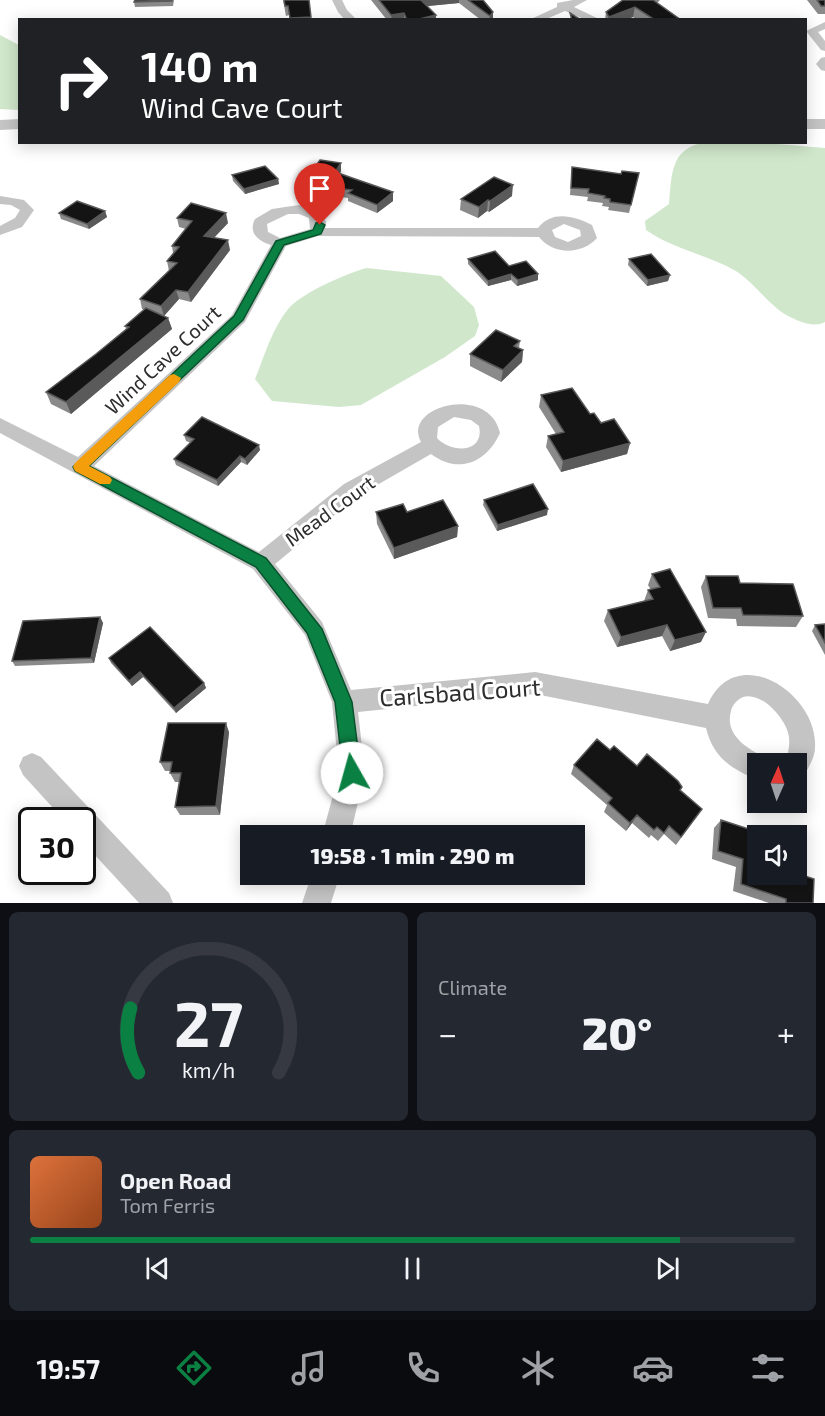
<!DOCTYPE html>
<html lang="en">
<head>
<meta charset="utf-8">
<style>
	:root { --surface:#171b24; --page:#242831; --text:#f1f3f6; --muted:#9ea1a6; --line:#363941; --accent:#0b8043 }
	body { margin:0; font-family:"Exo 2",sans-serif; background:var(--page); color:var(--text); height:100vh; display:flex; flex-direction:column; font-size:22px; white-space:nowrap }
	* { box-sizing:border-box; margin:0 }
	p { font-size:20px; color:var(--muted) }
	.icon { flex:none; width:33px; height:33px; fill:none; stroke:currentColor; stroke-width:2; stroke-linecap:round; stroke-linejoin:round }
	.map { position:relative; height:903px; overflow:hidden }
	.panel { display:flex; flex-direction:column; gap:9px; padding:9px; background:#0d0f14; flex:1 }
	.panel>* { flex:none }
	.guide { position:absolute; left:18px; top:18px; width:789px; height:126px; border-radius:0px; box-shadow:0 3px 15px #0003; background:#202124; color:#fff; overflow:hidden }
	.needle { width:39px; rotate:3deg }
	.fabs { position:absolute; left:747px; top:753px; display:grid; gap:12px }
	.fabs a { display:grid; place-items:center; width:60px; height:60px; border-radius:0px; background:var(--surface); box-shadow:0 3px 15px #0003; font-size:30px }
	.speed { position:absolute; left:18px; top:807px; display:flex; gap:12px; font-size:30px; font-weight:700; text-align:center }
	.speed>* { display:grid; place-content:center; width:78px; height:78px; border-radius:50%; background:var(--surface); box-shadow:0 3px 15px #0003; line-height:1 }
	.speed .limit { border:3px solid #111; border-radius:9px; background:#fff; color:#111 }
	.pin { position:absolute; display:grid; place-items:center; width:51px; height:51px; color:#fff; margin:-62px -26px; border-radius:50% 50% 50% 0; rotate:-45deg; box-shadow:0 0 6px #0007 }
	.pin .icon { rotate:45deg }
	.me { position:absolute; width:66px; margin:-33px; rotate:353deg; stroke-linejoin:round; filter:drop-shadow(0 0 4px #0008) }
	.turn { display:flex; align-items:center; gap:21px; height:126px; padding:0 24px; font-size:27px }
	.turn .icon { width:78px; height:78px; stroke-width:2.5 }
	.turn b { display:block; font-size:42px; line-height:51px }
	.big { font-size:45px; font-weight:800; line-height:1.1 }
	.panel .card { flex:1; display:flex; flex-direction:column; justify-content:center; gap:9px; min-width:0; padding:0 21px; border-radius:9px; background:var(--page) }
	.panel .dial { align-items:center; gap:0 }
	.dial svg { height:156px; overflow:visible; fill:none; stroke:var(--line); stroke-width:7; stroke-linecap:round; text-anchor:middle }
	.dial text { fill:var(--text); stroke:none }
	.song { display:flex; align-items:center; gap:18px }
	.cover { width:72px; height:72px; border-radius:9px; background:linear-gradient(135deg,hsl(20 70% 55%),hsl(20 70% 35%)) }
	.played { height:6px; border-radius:3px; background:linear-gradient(90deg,var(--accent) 85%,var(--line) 85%) }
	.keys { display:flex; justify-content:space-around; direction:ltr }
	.heat { display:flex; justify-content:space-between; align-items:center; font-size:33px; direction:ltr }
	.panel .tiles { flex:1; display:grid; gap:9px; grid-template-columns:1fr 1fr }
	.card:last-child { grid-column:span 2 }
	.trip { position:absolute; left:240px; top:825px; width:345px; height:60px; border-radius:0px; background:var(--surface); box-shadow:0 3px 15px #0003; font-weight:800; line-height:60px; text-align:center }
	.menu { display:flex; height:96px; justify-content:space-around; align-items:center; background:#090b0e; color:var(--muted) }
	.menu .icon { width:42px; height:42px }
	.menu .current { color:var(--accent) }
	.menu b { font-size:27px; color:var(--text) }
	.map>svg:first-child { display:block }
</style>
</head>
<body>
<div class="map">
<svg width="825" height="903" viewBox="0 0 825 903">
	<rect width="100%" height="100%" fill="#fff"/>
	<path fill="#d0e7cb" d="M0,35L19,45V110L0,109Z
		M709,142L765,143L825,148V322C813,328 801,322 790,317C768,306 755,282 734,270C705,254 673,249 646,230L645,221L669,204C672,173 670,146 709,142Z
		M367,268L441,276L474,307L479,325L475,336L445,357L361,405L339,407L272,401L255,379C265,355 272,328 289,308C302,293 347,273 367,268Z"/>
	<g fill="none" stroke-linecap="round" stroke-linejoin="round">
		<path fill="#c4c4c4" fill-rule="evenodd" d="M332,0H342L347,10L357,20H345L338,12Z
			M573,0H587L574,7L601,20H586L565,11L544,20H529L557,7V3Z
			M825,22V29L818,32L825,41V51L821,50L806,31Z
			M825,57V71L821,70L816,64L821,58Z
			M0,196L24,200L34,210L22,227L0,235V226L15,218L20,210L11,205L0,204Z
			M299,205L320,212L326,222L325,228H538C552,210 574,216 592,225L597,238C582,255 553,255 539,237L318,236L286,246L245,322L94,466L259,552L344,484L421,442C401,406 489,383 500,433C487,462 459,475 431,454L358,496L275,564L322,622L351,690L535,672L708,704C736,640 819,694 815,748C815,757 809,766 805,774L796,778V764H784C788,754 790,747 789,737C787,720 762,691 743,697C738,699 732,705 731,711C724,735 748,750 767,758L770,764H758V780C731,769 713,757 706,728L535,694L358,712L365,773L350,836H322L339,773L332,702L305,635L253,569L0,433V418L78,457L232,315L271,245C258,241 248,233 255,219L272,209ZM288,214H299L309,218L310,229L280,238L268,232L267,224ZM564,224L580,230L581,236L568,242L555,237L552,230ZM454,417L471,420L479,426C485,453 452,454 437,438L438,427Z
			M32,753L41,757L169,893L173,903H139L82,841V820H64L23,775L19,766L23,757Z
			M312,874H340L331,903H302Z"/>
		<path fill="#c4c4c4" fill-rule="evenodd" d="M20,119V129L0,130V120Z
			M806,119H825V129H806Z"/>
	</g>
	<path fill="#8a8a8a" d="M174,0L173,6L135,7L134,2Z
		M283,0H309L311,20H289V15L286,16Z
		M371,0H483L493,20H481L459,3L427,6L436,15V20H387Z
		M622,0H660L657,3L681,20H637L633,17L625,20H605L606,12Z
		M807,0H825V14H818Z
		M341,163V171L340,174L393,201L377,213L348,201V198L304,192L303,184Z
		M572,167L621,174L639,173L629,213L608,210L609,207L602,206L603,203L587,201L588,197L570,195Z
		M232,175L278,179L279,184L245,194L233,181Z
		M512,196L489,212L487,211L478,218L460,210L461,199Z
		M105,211L107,217L89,229L61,219L59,213Z
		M177,218L228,223L214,238L230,250L191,302L179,299L164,316L168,318L172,329L71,414L51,404L46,392L96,354L126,329L125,326L145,309H142L140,299L169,271L167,261L173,253L172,246L186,229L179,227Z
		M468,259L509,266L538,280L517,286L511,280L488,286L468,264Z
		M629,259L670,275L668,281L647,286L628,265Z
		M520,341L519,348L523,350L522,362L501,382L470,366V354Z
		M541,395L590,414L601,423L630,443L627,454L561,472L546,447L548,436L556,434L539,407Z
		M184,435L260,450L247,465L241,462L218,486L176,465L174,459L191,443L186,441Z
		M484,500L547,515L497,531L483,505Z
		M376,512H407L458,526L457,537L394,559L377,524Z
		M652,574L701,642L670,651L662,636L617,647L604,621L608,610L644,601L648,590H651L648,585Z
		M706,576L740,583L803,616L796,627L737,626L736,619L708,618L701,587Z
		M100,617L103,623L94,663L15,666L12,661Z
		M825,624V655L812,631L815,625Z
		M109,658L204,683L206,688L176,713L143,677L132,686L111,663Z
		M229,732L220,815H180L175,807L180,782H175L170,773V771H165L160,762Z
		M610,750L680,790L702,809L676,845L664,834L658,841L651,835L649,838L632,823L626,831L604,812L607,805L571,774L574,765Z
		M721,820L758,874L813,903H769L733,891L736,867L712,859L714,828Z"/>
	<path fill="#5a5a5a" d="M418,0H459V3L418,7Z
		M635,7L633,17L625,20H609V17Z
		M493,12V20H489L490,16Z
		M404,13V20H392L391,15Z
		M436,15V20H415Z
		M341,163V171L336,180L335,172Z
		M278,179L279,184L245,194L244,189Z
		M513,185L512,196L489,212L490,201Z
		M393,192V201L377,213V205Z
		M488,200L487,211L478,218L479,207Z
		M105,211L107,217L89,229L87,224Z
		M226,213L228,223L206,246L204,236Z
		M228,240L230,250L191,302L188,292Z
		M511,274V280L488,286V281Z
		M538,274V280L517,286L518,280Z
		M670,275L668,281L647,286L648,280Z
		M176,290L179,299L164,316L161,306Z
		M168,318L172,329L71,414L66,402Z
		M523,350L522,362L501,382L503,370Z
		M630,443L627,454L561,472L563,461Z
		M259,445L260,450L247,465L245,459Z
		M240,456L241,462L218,486L217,480Z
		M548,509L547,515L497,531L498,525Z
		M458,526L457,537L394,559V548Z
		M100,617L103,623L94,663L91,658Z
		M667,625L662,636L617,647L621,637Z
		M706,632L701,642L670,651L675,640Z
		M140,672L143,677L132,686L129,681Z
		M204,683L206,688L176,713L174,708Z
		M226,723L229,732L220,815L216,806Z
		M637,815L632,823L626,831L630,823Z"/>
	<path fill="#141414" stroke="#5a5a5a" stroke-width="1.5" d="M135,0H172V1L134,2Z
		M284,0H309L311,17L290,18L288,6H285Z
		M379,0H421L436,15L415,20H407L404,13L391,15Z
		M468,0H483L493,12L490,16Z
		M623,0H653L681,20H655L635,7L609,17L606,12Z
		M817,0H825V6H821Z
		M570,13L581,20H572Z
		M320,160L341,163L335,172L393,192L377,205L348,193L352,190L303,184Z
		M265,166L278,179L244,189L232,175Z
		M572,167L621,174L622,171L639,173L631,205L610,202V199L604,198L605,196L588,193L589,189L571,188Z
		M494,177L513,185L490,201L488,200L479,207L461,199Z
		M77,201L105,211L87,224L59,213Z
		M191,203L226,213L204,236L228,240L188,292L176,290L161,306L140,299L177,263L167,261L179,247L172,246L192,221L177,218Z
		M495,251L509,266L526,261L538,274L518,280L511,274L488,281L468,259Z
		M651,254L670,275L648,280L629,259Z
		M146,308L168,318L66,402L46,392L96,354L129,327L125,326Z
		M496,330L520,341L514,346L523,350L503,370L470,354Z
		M572,388L590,414L594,413L601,423L614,419L630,443L563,461L548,436L564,432L541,395Z
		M202,417L259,445L245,459L240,456L217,480L174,459L194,439L184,435Z
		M533,484L548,509L498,525L484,500Z
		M443,500L458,526L394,548L376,512L403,504L407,512Z
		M670,569L706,632L675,640L667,625L621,637L608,610L653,599L648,590L660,587L652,574Z
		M706,576H738L740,583L793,584L803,616L743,615L741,608H713Z
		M100,617L91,658L12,661L23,621Z
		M825,624V643L815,625Z
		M150,627L204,683L174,708L140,672L129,681L109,658Z
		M168,723H226L216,806L175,807L181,773H170L172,762H160Z
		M597,739L610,750L614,746L637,766L647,754L678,781L682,787L680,790L702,809L681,837L669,826L664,833L657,827L654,830L637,815L630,823L608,803L612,798L574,765Z
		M721,820L764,834V836H758V874H796V873L814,879L813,903H786V899L741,884L743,859L718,851Z"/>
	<path fill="#0b8043" stroke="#07532c" stroke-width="1.5" d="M320,222L325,225L321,234L284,245L243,320L89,466L266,558L322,629L352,702L361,773L359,780L352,782L346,780L343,773L335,702L307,633L256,567L75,471L73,467L234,316L276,241L313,230L316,223Z"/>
	<path fill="#f59e0b" d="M174,374L181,378L179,382L89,466L110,477L112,480L110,484H100L75,471L73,467L75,463L170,375Z"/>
	<g text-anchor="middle" stroke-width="6" stroke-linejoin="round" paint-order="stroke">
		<g font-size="20" fill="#2d2d2d" stroke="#fff">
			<text transform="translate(163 360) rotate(-43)" y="7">Wind Cave Court</text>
			<text transform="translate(330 511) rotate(-36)" y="7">Mead Court</text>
		</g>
		<g font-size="24" fill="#2d2d2d" stroke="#fff">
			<text transform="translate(460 693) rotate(-4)" y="8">Carlsbad Court</text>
		</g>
	</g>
</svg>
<div class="fabs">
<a><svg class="needle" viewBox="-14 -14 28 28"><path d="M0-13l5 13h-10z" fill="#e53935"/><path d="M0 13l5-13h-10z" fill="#9ea1a6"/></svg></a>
<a><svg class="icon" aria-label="sound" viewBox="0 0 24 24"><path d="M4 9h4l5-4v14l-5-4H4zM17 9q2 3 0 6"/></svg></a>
</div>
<div class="speed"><div class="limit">30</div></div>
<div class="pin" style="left:320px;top:225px;background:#d93025"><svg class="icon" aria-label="arrive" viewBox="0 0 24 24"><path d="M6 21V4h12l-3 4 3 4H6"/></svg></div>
<svg class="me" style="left:352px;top:773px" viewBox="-20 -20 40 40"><circle r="19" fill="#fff"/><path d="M0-13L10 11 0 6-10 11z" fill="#0b8043"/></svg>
<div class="trip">19:58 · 1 min · 290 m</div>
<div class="guide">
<div class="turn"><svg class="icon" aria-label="right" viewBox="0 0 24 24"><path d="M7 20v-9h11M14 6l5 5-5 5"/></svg><div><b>140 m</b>Wind Cave Court</div></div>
</div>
</div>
<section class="panel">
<div class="tiles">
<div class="card dial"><svg viewBox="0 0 100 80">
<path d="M14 69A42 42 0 1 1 86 69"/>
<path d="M14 69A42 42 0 0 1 10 36" stroke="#0b8043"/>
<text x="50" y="56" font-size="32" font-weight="700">27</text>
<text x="50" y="72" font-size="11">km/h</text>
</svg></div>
<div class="card"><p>Climate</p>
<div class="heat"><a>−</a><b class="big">20°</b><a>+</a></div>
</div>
<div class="card">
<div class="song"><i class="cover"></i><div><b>Open Road</b><p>Tom Ferris</p></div></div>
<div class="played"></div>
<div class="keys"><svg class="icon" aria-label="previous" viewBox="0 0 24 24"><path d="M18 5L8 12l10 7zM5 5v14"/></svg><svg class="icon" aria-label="pause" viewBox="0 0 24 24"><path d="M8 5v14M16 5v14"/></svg><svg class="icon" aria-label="next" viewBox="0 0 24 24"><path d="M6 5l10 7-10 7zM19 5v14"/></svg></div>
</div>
</div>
</section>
<nav class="menu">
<b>19:57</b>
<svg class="icon current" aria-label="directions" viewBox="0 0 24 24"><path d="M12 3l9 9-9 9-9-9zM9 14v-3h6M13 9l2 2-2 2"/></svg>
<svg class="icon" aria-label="music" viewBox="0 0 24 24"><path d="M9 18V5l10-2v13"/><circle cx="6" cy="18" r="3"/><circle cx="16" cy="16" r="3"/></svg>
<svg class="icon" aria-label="phone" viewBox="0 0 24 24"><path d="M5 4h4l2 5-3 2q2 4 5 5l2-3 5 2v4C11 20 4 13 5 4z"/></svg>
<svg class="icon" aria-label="climate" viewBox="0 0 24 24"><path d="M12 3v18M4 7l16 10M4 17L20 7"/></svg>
<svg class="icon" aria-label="car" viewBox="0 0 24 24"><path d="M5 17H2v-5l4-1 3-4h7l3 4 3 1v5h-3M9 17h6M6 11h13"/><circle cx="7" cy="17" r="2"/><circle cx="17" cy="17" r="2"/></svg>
<svg class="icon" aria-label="filters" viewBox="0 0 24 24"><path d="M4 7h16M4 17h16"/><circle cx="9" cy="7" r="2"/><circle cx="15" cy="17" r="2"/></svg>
</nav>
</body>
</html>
